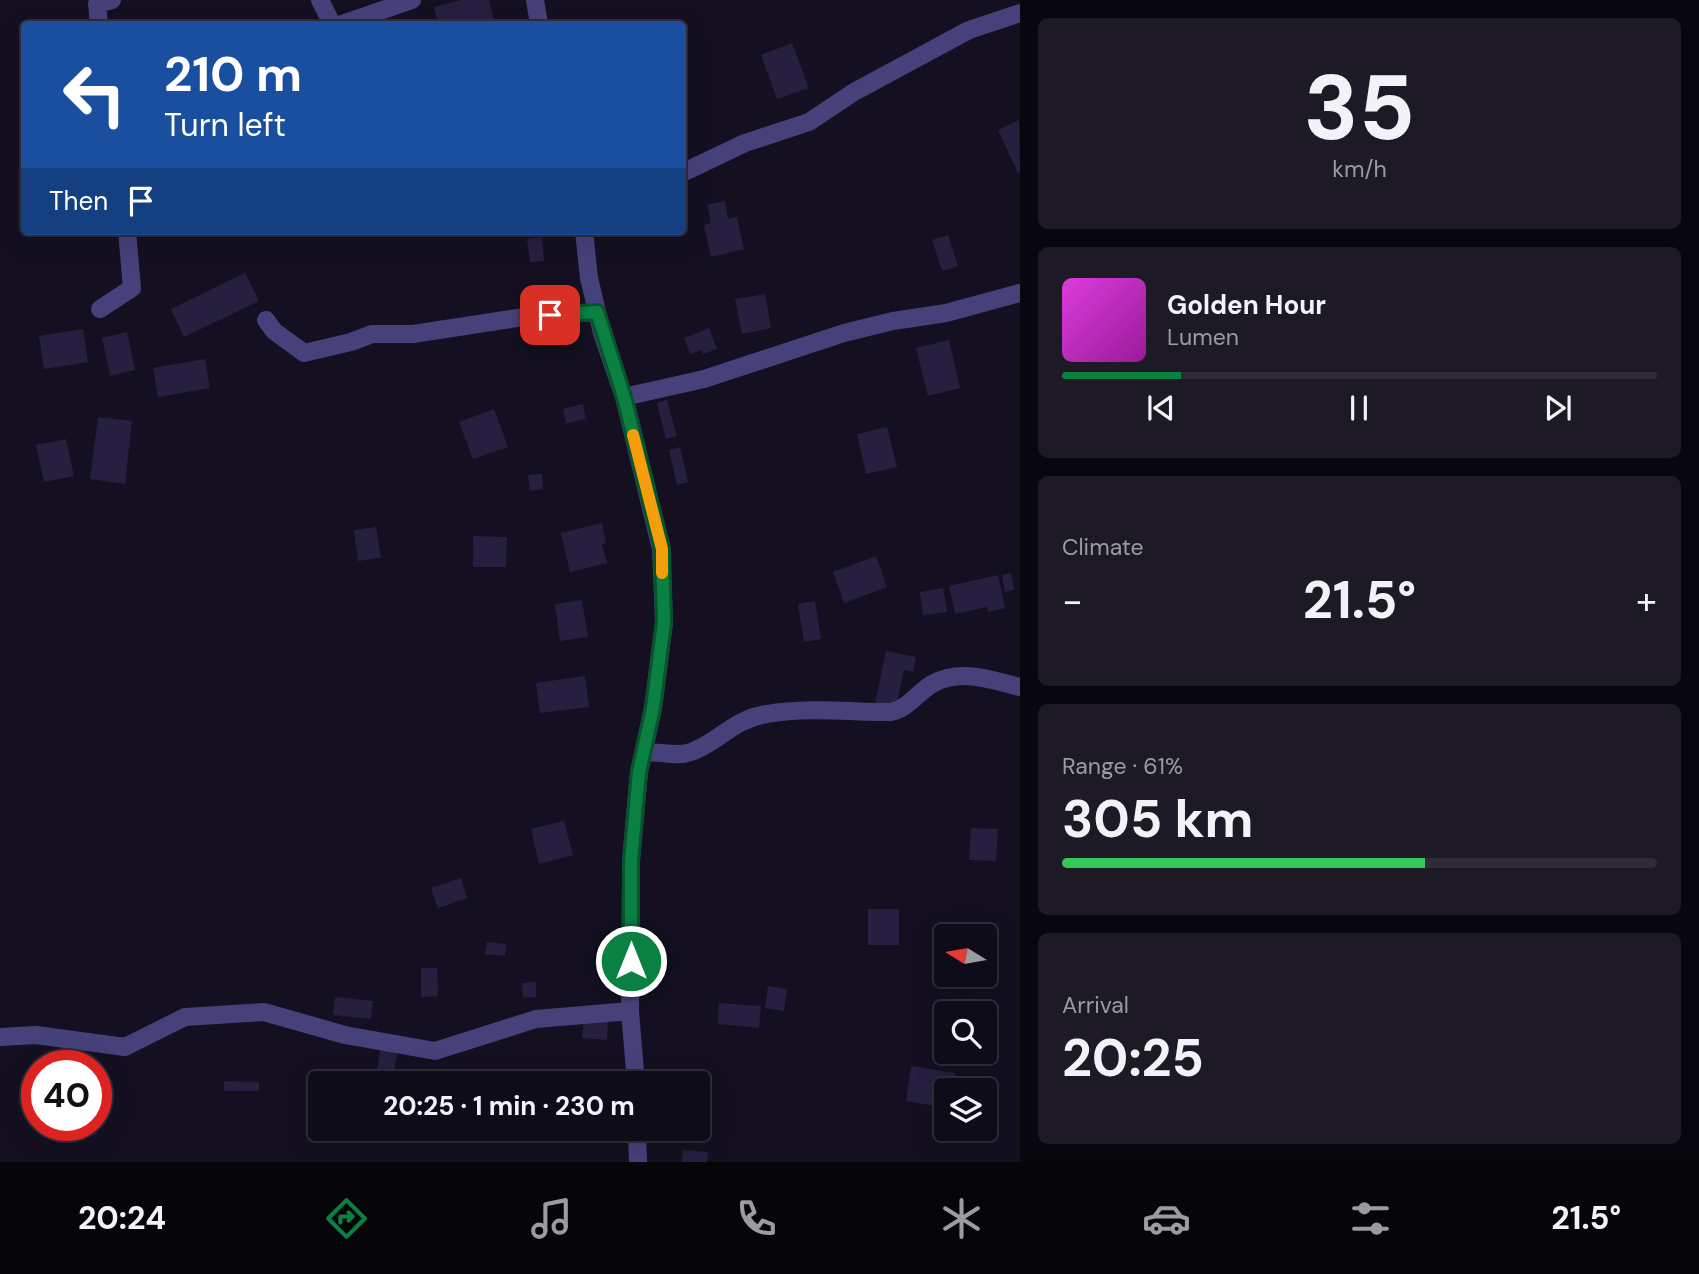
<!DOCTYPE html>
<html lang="en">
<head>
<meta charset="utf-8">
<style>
	:root { --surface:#0f0c19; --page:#1d1a26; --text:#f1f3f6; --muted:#9b9ba2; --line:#2f2c38; --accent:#0b8043 }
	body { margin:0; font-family:"DM Sans",sans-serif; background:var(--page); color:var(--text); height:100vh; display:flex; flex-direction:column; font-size:26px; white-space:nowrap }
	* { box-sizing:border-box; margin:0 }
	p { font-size:23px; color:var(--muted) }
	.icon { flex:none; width:38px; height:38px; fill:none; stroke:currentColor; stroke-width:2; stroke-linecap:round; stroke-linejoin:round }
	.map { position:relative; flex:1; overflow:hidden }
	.sheet { display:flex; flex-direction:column; gap:18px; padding:18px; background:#08070e; width:679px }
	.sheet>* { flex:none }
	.guide { position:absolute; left:21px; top:21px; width:665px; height:214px; border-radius:7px; box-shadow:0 7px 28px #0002,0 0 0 2px var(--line); background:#1a4fa0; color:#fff; overflow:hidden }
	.needle { width:46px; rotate:281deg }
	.fabs { position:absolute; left:934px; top:924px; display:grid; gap:14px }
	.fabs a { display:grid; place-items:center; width:63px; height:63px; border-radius:7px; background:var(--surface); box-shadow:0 7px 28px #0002,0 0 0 2px var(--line); font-size:35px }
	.speed { position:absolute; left:21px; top:1050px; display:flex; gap:14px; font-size:35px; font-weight:700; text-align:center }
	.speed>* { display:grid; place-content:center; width:91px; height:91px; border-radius:50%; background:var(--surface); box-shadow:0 7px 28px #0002,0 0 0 2px var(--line); line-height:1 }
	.speed .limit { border:10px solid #d22; background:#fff; color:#111 }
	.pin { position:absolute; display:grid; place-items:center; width:60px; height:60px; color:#fff; margin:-30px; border-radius:14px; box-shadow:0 4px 10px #0006 }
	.me { position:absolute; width:77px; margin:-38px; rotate:0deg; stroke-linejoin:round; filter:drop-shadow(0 0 5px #0008) }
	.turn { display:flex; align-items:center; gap:24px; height:147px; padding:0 28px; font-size:32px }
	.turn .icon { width:91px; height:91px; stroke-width:2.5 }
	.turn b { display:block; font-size:49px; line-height:60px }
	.then { display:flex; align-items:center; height:66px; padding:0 28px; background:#0003; gap:14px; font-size:26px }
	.big { font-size:52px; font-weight:700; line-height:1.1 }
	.sheet .tile { flex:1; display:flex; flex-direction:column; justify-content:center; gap:10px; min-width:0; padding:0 24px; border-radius:10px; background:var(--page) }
	.sheet .dial { align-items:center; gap:0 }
	.dial b { font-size:91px; line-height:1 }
	.song { display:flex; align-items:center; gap:21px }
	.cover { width:84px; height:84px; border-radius:10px; background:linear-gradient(135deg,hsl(300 70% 55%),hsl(300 70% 35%)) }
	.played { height:7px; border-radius:4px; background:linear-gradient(90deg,var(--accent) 20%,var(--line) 20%) }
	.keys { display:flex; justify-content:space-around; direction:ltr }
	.heat { display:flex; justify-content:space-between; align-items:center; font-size:38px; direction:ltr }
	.charge { height:10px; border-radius:5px; background:linear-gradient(90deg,#34c759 61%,var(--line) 0) }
	.trip { position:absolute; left:308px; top:1071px; width:402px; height:70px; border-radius:7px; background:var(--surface); box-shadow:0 7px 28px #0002,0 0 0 2px var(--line); font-weight:700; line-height:70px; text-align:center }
	.menu { display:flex; height:112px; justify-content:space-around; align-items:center; background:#06050a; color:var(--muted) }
	.menu .icon { width:49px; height:49px }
	.menu .current { color:var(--accent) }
	.menu b { font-size:32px; color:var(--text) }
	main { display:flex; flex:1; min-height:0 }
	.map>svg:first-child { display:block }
</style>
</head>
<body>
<main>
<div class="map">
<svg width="1020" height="1162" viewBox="0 0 1020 1162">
	<rect width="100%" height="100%" fill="#141021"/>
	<path fill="#271f40" d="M461,0H489L495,24H438L434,7Z
		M792,43L809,88L777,99L761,55Z
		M1019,120L1020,172L1018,173L998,130Z
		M725,201L728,219L737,217L744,249L711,257L704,225L711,223L707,205Z
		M948,235L958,266L942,271L932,240Z
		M542,237L544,261L530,262L527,239Z
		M245,273L259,301L184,337L171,309Z
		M765,294L771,328L742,334L735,299Z
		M709,328L717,349L703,354L702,350L690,354L684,338Z
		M83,329L88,362L44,369L39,336Z
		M127,332L135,370L110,376L102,338Z
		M949,340L960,388L928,396L916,348Z
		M205,359L210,388L158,397L153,368Z
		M667,400L677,436L666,439L657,403Z
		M583,404L586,419L566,423L563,409Z
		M494,409L508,447L473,459L459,422Z
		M98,417L132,421L125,484L90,479Z
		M887,427L897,467L866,474L857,434Z
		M66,439L74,476L44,482L36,445Z
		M680,447L688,482L677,485L669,450Z
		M542,474L543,489L530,491L528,475Z
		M602,523L606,543L602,544L607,563L570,572L561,533Z
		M376,527L381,558L358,561L354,530Z
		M473,536L507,537L506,567H473Z
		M876,556L887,587L844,603L833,572Z
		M1011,573L1014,590L1005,592L1002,575Z
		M998,575L1005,608L988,612L987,607L955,614L949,586Z
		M943,588L947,612L923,615L920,592Z
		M582,600L588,637L560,641L555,604Z
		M815,601L821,639L804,642L798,604Z
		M886,651L916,657L913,672L904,670L896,707L875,703Z
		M585,676L589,707L540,713L536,683Z
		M564,821L573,855L539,864L531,829Z
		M971,828L998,829L996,861L969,860Z
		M461,878L467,898L438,908L431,888Z
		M868,909H899V945H868Z
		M939,922L975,928L973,936H947V960L933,958Z
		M487,942L506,944L505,956L485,954Z
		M421,968H437L438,996L421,997Z
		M536,982V997L523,998L522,983Z
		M768,986L787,989L784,1011L765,1008Z
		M335,997L373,1001L371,1019L333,1015Z
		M719,1003L761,1006L759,1028L718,1024Z
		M584,1019L608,1021L607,1040L582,1038Z
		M381,1045L398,1047L393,1080L376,1077Z
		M911,1066L955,1073L952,1090H947V1108L906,1101Z
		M224,1081L259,1082V1091H224Z
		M96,1098L102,1099L97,1135L59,1130L60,1125H96Z
		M683,1150L708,1152L707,1162H682Z"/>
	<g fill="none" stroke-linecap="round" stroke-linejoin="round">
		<path stroke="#46417a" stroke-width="18" d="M320,0L332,24
			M535,0L539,24
			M99,24L97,4L112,0
			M342,24L412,0
			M682,173L745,143L809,122L854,92L969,30L1020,13
			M584,231L589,278L602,333L624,397L661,549L664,622L653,708L639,772L631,861L630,1011L636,1083
			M100,309L132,288L127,231
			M266,320L274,331L304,353L351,342L372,334H413L530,316L597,312
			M624,397L704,379L844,333L893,321L946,313L1020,293
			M644,753C660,750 674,758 691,752C719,742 733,719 767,714C808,707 850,712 891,712C909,708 917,693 932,684C961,668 991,680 1020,687
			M0,1037L36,1035L125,1047L185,1017L264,1012L345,1035L435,1051L536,1019L630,1011
			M637,1129L638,1162"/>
	</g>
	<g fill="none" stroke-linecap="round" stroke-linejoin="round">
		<g stroke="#07532c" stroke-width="18">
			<path id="route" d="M550,315L597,312L624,397L662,549L664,622L653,708L639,772L631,861V961"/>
		</g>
		<use href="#route" stroke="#0b8043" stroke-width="12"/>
		<path stroke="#f59e0b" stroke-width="12" d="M633,435L662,549V573"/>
	</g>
</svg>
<div class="fabs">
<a><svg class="needle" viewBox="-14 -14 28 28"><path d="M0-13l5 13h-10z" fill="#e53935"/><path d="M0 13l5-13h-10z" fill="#9b9ba2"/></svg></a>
<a><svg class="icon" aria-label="search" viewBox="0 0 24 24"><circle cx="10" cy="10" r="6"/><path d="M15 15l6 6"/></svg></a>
<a><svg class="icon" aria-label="layers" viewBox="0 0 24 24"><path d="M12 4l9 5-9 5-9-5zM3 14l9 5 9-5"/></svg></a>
</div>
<div class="speed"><div class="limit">40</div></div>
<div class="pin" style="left:550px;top:315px;background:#d93025"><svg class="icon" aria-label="arrive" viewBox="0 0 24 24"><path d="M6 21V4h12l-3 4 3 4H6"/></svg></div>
<svg class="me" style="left:631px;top:961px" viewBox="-20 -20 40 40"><circle r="17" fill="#0b8043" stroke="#fff" stroke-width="3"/><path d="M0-11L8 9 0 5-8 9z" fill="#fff"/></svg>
<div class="trip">20:25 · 1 min · 230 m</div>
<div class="guide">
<div class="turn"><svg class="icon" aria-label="left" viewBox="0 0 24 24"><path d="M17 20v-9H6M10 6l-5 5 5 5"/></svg><div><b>210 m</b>Turn left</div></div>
<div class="then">Then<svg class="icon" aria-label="arrive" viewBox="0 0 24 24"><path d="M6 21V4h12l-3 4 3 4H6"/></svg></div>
</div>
</div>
<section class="sheet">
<div class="tile dial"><b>35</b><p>km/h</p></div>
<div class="tile">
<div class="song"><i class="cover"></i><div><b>Golden Hour</b><p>Lumen</p></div></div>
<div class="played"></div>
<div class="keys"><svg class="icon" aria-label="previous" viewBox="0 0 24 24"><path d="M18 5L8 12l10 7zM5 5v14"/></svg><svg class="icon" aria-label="pause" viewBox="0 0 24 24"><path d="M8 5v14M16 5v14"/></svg><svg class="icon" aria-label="next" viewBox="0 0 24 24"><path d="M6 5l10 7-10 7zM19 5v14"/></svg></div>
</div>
<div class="tile"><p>Climate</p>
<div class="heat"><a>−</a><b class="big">21.5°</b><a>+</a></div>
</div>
<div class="tile"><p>Range · 61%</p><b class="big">305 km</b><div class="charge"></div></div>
<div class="tile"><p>Arrival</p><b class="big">20:25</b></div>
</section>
</main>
<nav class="menu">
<b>20:24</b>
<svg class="icon current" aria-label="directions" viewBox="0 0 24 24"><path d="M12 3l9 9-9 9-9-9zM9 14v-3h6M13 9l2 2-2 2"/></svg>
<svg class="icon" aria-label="music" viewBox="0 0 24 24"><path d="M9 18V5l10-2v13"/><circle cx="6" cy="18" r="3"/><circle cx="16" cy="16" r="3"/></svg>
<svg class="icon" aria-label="phone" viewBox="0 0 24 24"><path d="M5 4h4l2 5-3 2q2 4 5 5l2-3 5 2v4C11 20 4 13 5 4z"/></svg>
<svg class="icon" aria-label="climate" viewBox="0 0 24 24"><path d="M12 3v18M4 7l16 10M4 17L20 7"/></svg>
<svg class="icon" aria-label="car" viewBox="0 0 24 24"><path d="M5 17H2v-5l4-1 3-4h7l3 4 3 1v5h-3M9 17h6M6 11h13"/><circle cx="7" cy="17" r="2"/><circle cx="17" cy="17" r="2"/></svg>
<svg class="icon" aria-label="filters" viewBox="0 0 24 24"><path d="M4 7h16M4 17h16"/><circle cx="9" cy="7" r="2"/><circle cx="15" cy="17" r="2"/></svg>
<b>21.5°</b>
</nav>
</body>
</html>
